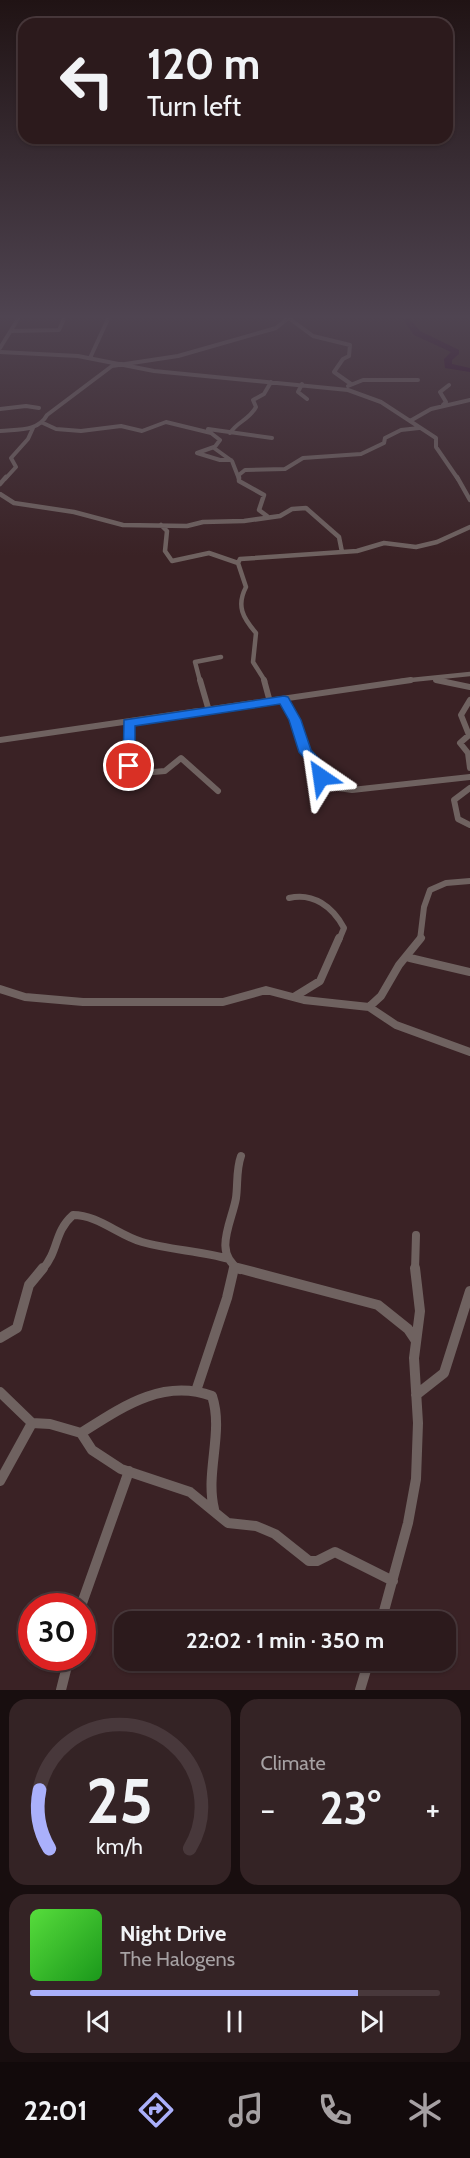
<!DOCTYPE html>
<html lang="en">
<head>
<meta charset="utf-8">
<style>
	:root { --surface:#2c1a1c; --page:#342325; --text:#f1f3f6; --muted:#a6a1a3; --line:#48383b; --accent:#aab0fb }
	body { margin:0; font-family:Cabin,sans-serif; background:var(--page); color:var(--text); height:100vh; display:flex; flex-direction:column; font-size:22px; white-space:nowrap }
	* { box-sizing:border-box; margin:0 }
	p { font-size:20px; color:var(--muted) }
	.icon { flex:none; width:33px; height:33px; fill:none; stroke:currentColor; stroke-width:2; stroke-linecap:round; stroke-linejoin:round }
	.map { position:relative; height:1690px; overflow:hidden }
	.drawer { display:flex; flex-direction:column; gap:9px; padding:9px; background:#180e0f; flex:1 }
	.drawer>* { flex:none }
	.banner { position:absolute; left:18px; top:18px; width:435px; height:126px; border-radius:18px; box-shadow:0 2px 4px #0004,0 0 0 2px var(--line); background:#2c1a1c; color:var(--text); overflow:hidden }
	.speed { position:absolute; left:18px; top:1593px; display:flex; gap:12px; font-size:30px; font-weight:700; text-align:center }
	.speed>* { display:grid; place-content:center; width:78px; height:78px; border-radius:50%; background:var(--surface); box-shadow:0 2px 4px #0004,0 0 0 2px var(--line); line-height:1 }
	.speed .limit { border:9px solid #d22; background:#fff; color:#111 }
	.pin { position:absolute; display:grid; place-items:center; width:51px; height:51px; color:#fff; margin:-26px; border:3px solid #fff; border-radius:50%; box-shadow:0 2px 6px #0007 }
	.me { position:absolute; width:66px; margin:-33px; rotate:328deg; stroke-linejoin:round; filter:drop-shadow(0 0 4px #0008) }
	.turn { display:flex; align-items:center; gap:21px; height:126px; padding:0 30px; font-size:27px }
	.turn .icon { width:78px; height:78px; stroke-width:2.5 }
	.turn b { display:block; font-size:42px; line-height:51px }
	.big { font-size:45px; font-weight:800; line-height:1.1 }
	.drawer .tile { flex:1; display:flex; flex-direction:column; justify-content:center; gap:9px; min-width:0; padding:0 21px; border-radius:18px; background:var(--page) }
	.drawer .dial { align-items:center; gap:0 }
	.dial svg { height:156px; overflow:visible; fill:none; stroke:var(--line); stroke-width:7; stroke-linecap:round; text-anchor:middle }
	.dial text { fill:var(--text); stroke:none }
	.song { display:flex; align-items:center; gap:18px }
	.cover { width:72px; height:72px; border-radius:9px; background:linear-gradient(135deg,hsl(110 70% 55%),hsl(120 70% 35%)) }
	.played { height:6px; border-radius:3px; background:linear-gradient(90deg,var(--accent) 80%,var(--line) 80%) }
	.keys { display:flex; justify-content:space-around; direction:ltr }
	.heat { display:flex; justify-content:space-between; align-items:center; font-size:33px; direction:ltr }
	.drawer .tiles { flex:1; display:grid; gap:9px; grid-template-columns:1fr 1fr }
	.tile:last-child { grid-column:span 2 }
	.trip { position:absolute; left:114px; top:1611px; width:342px; height:60px; border-radius:18px; background:var(--surface); box-shadow:0 2px 4px #0004,0 0 0 2px var(--line); font-weight:800; line-height:60px; text-align:center }
	.dock { display:flex; height:96px; justify-content:space-around; align-items:center; background:#120a0b; color:var(--muted) }
	.dock .icon { width:42px; height:42px }
	.dock .active { color:var(--accent) }
	.dock b { font-size:27px; color:var(--text) }
	.map>svg:first-child { display:block }
</style>
</head>
<body>
<div class="map">
<svg width="470" height="1690" viewBox="0 0 470 1690">
	<rect width="100%" height="100%" fill="#3a2225"/>
	<g fill="none" stroke-linecap="round" stroke-linejoin="round">
		<path fill="#2b0225" fill-rule="evenodd" d="M403,319H410L420,331L459,350V354L452,360V364L470,368V372L445,368L444,359L451,352L414,335Z"/>
		<path stroke="#6f6260" stroke-width="4" d="M290,319L313,336L350,345L349,356L343,359L334,372L351,384
			M12,331L59,330L64,319
			M0,348L18,319
			M0,352L78,356L154,371L348,390L381,402L436,438V447L458,479
			M90,358L108,319
			M302,384L298,392L307,399
			M348,386L363,380H418
			M443,405L446,402L440,392L449,385
			M0,409L26,406L39,408
			M410,421L431,409L470,400
			M43,423L56,429L81,431L121,426L142,431L166,422L211,433L220,440L214,448L232,461L239,479
			M208,429L272,438
			M0,431C17,429 38,432 47,415L112,366L178,356L276,328L287,319
			M230,433C238,421 249,420 256,407L253,400L264,394L271,382
			M214,447L197,453L220,460H231
			M240,474L245,470L285,469L303,458L361,454L384,443L385,438L401,430L419,428
			M5,479L16,467L11,458L28,439L33,428"/>
		<path stroke="#6f6260" stroke-width="4.5" d="M239,477V481L264,495L259,510L267,516
			M457,477L470,500
			M0,484L6,477
			M0,494L14,503L74,512L123,525L187,526L203,522L244,521L280,516L292,509L306,508L339,537L342,552
			M161,525L167,531L165,551L172,561L209,553L238,563L246,587C236,606 243,618 256,633L253,662L265,681
			M238,563L240,559L357,551L384,543L416,547L437,542L470,527
			M436,680L443,681
			M200,681L195,662L221,657
			M401,681L470,674"/>
		<path stroke="#6f6260" stroke-width="6" d="M200,680L209,711
			M264,680L270,702
			M436,680L470,687
			M284,700L295,720L305,752L318,765L321,777L332,787L352,790L470,777
			M470,700L461,715L469,735L460,743L468,753L470,768
			M129,723L127,770L130,774L165,771L181,758L218,791
			M0,740L411,680
			M470,788L454,800L458,819L470,825
			M289,898C313,892 333,907 344,928L339,940
			M420,940L424,907L430,890L446,883L470,881"/>
		<path stroke="#6f6260" stroke-width="8" d="M410,958L470,972
			M0,989L25,997L83,1002H223L266,990L304,1000L369,1007L381,996L399,965L421,938
			M294,997L320,981L339,938
			M369,1007L396,1025L470,1052
			M42,1270C60,1249 53,1233 73,1215C98,1215 118,1235 142,1242C170,1250 201,1251 229,1259
			M233,1270L234,1266
			M240,1270C212,1253 232,1222 236,1198C238,1183 236,1170 241,1156
			M415,1270L416,1235"/>
		<path stroke="#6f6260" stroke-width="10" d="M238,1268L378,1305L408,1329L416,1341
			M0,1338L17,1328L29,1285L43,1268
			M197,1388L227,1298L234,1268
			M0,1392L32,1423L50,1424L81,1433L92,1450L121,1469L190,1492L228,1523L256,1526L275,1534L309,1561H317L335,1552L393,1581
			M416,1395L444,1373L470,1291
			M81,1433C122,1407 163,1378 212,1396C224,1432 205,1472 214,1509
			M0,1481L32,1423
			M81,1606L129,1471
			M381,1622L408,1523L416,1479L418,1423L414,1358L420,1311L415,1268
			M61,1690L69,1658
			M360,1690L369,1660"/>
	</g>
	<linearGradient id="sky" x2="0" y2="1"><stop stop-color="#201314"/><stop offset="0.57" stop-color="#4f4451"/><stop offset="1" stop-color="#4f4451" stop-opacity="0"/></linearGradient>
	<rect width="470" height="556" fill="url(#sky)"/>
	<path fill="#1a73e8" stroke="#114b97" stroke-width="1.5" d="M284,696L288,697L301,720L311,750L325,765L326,780H316L312,766L299,752L289,720L280,704L135,726V766L129,770L123,766L124,720Z"/>
</svg>
<div class="speed"><div class="limit">30</div></div>
<div class="pin" style="left:129px;top:766px;background:#d93025"><svg class="icon" aria-label="arrive" viewBox="0 0 24 24"><path d="M6 21V4h12l-3 4 3 4H6"/></svg></div>
<svg class="me" style="left:321px;top:777px" viewBox="-20 -20 40 40"><path d="M0-17L14 15 0 8-14 15z" fill="#1a73e8" stroke="#fff" stroke-width="4"/></svg>
<div class="trip">22:02 · 1 min · 350 m</div>
<div class="banner">
<div class="turn"><svg class="icon" aria-label="left" viewBox="0 0 24 24"><path d="M17 20v-9H6M10 6l-5 5 5 5"/></svg><div><b>120 m</b>Turn left</div></div>
</div>
</div>
<section class="drawer">
<div class="tiles">
<div class="tile dial"><svg viewBox="0 0 100 80">
<path d="M14 69A42 42 0 1 1 86 69"/>
<path d="M14 69A42 42 0 0 1 9 39" stroke="#aab0fb"/>
<text x="50" y="56" font-size="32" font-weight="700">25</text>
<text x="50" y="72" font-size="11">km/h</text>
</svg></div>
<div class="tile"><p>Climate</p>
<div class="heat"><a>−</a><b class="big">23°</b><a>+</a></div>
</div>
<div class="tile">
<div class="song"><i class="cover"></i><div><b>Night Drive</b><p>The Halogens</p></div></div>
<div class="played"></div>
<div class="keys"><svg class="icon" aria-label="previous" viewBox="0 0 24 24"><path d="M18 5L8 12l10 7zM5 5v14"/></svg><svg class="icon" aria-label="pause" viewBox="0 0 24 24"><path d="M8 5v14M16 5v14"/></svg><svg class="icon" aria-label="next" viewBox="0 0 24 24"><path d="M6 5l10 7-10 7zM19 5v14"/></svg></div>
</div>
</div>
</section>
<nav class="dock">
<b>22:01</b>
<svg class="icon active" aria-label="directions" viewBox="0 0 24 24"><path d="M12 3l9 9-9 9-9-9zM9 14v-3h6M13 9l2 2-2 2"/></svg>
<svg class="icon" aria-label="music" viewBox="0 0 24 24"><path d="M9 18V5l10-2v13"/><circle cx="6" cy="18" r="3"/><circle cx="16" cy="16" r="3"/></svg>
<svg class="icon" aria-label="phone" viewBox="0 0 24 24"><path d="M5 4h4l2 5-3 2q2 4 5 5l2-3 5 2v4C11 20 4 13 5 4z"/></svg>
<svg class="icon" aria-label="climate" viewBox="0 0 24 24"><path d="M12 3v18M4 7l16 10M4 17L20 7"/></svg>
</nav>
</body>
</html>
